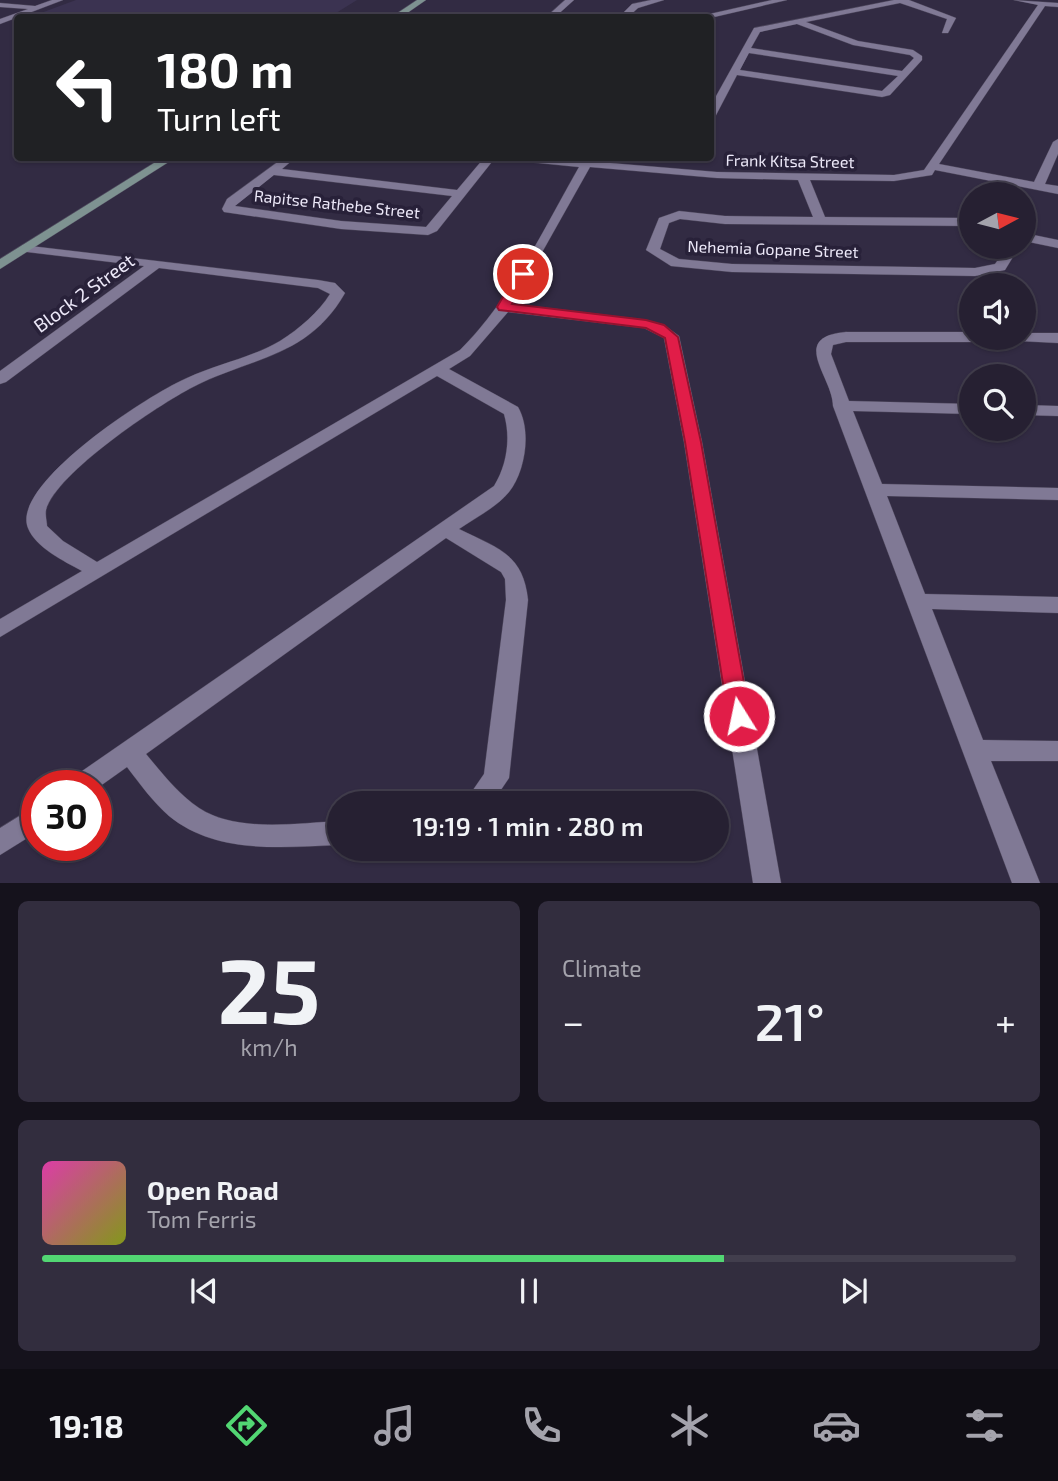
<!DOCTYPE html>
<html lang="en">
<head>
<meta charset="utf-8">
<style>
	:root { --surface:#262032; --page:#322d3e; --text:#f1f3f6; --muted:#a4a3ac; --line:#423e4d; --accent:#52d673 }
	body { margin:0; font-family:"Exo 2",sans-serif; background:var(--page); color:var(--text); height:100vh; display:flex; flex-direction:column; font-size:26px; white-space:nowrap }
	* { box-sizing:border-box; margin:0 }
	p { font-size:23px; color:var(--muted) }
	.icon { flex:none; width:38px; height:38px; fill:none; stroke:currentColor; stroke-width:2; stroke-linecap:round; stroke-linejoin:round }
	.map { position:relative; height:883px; overflow:hidden }
	.drawer { display:flex; flex-direction:column; gap:18px; padding:18px; background:#15121c; flex:1 }
	.drawer>* { flex:none }
	.top-card { position:absolute; left:14px; top:14px; width:700px; height:147px; border-radius:7px; box-shadow:0 2px 5px #0004,0 0 0 2px var(--line); background:#202124; color:#fff; overflow:hidden }
	.needle { width:46px; rotate:83deg }
	.fabs { position:absolute; left:959px; top:182px; display:grid; gap:14px }
	.fabs a { display:grid; place-items:center; width:77px; height:77px; border-radius:50%; background:var(--surface); box-shadow:0 2px 5px #0004,0 0 0 2px var(--line); font-size:35px }
	.speed { position:absolute; left:21px; top:770px; display:flex; gap:14px; font-size:35px; font-weight:700; text-align:center }
	.speed>* { display:grid; place-content:center; width:91px; height:91px; border-radius:50%; background:var(--surface); box-shadow:0 2px 5px #0004,0 0 0 2px var(--line); line-height:1 }
	.speed .limit { border:10px solid #d22; background:#fff; color:#111 }
	.pin { position:absolute; display:grid; place-items:center; width:60px; height:60px; color:#fff; margin:-30px; border:4px solid #fff; border-radius:50%; box-shadow:0 2px 7px #0007 }
	.me { position:absolute; width:77px; margin:-38px; rotate:350deg; stroke-linejoin:round; filter:drop-shadow(0 0 5px #0008) }
	.turn { display:flex; align-items:center; gap:24px; height:147px; padding:0 28px; font-size:32px }
	.turn .icon { width:91px; height:91px; stroke-width:2.5 }
	.turn b { display:block; font-size:49px; line-height:60px }
	.big { font-size:52px; font-weight:600; line-height:1.1 }
	.drawer .tile { flex:1; display:flex; flex-direction:column; justify-content:center; gap:10px; min-width:0; padding:0 24px; border-radius:10px; background:var(--page) }
	.drawer .dial { align-items:center; gap:0 }
	.dial b { font-size:91px; line-height:1 }
	.song { display:flex; align-items:center; gap:21px }
	.cover { width:84px; height:84px; border-radius:10px; background:linear-gradient(135deg,hsl(320 70% 55%),hsl(70 70% 35%)) }
	.played { height:7px; border-radius:4px; background:linear-gradient(90deg,var(--accent) 70%,var(--line) 70%) }
	.keys { display:flex; justify-content:space-around; direction:ltr }
	.heat { display:flex; justify-content:space-between; align-items:center; font-size:38px; direction:ltr }
	.drawer .tiles { flex:1; display:grid; gap:18px; grid-template-columns:1fr 1fr }
	.tile:last-child { grid-column:span 2 }
	.trip { position:absolute; left:327px; top:791px; width:402px; height:70px; border-radius:35px; background:var(--surface); box-shadow:0 2px 5px #0004,0 0 0 2px var(--line); font-weight:600; line-height:70px; text-align:center }
	.dock { display:flex; height:112px; justify-content:space-around; align-items:center; background:#0f0d14; color:var(--muted) }
	.dock .icon { width:49px; height:49px }
	.dock .active { color:var(--accent) }
	.dock b { font-size:32px; color:var(--text) }
	.map>svg:first-child { display:block }
</style>
</head>
<body>
<div class="map">
<svg width="1058" height="883" viewBox="0 0 1058 883">
	<rect width="100%" height="100%" fill="#322b43"/>
	<path fill="#3b3351" d="M76,0H357L328,18L30,17Z"/>
	<g fill="none" stroke-linecap="round" stroke-linejoin="round">
		<g stroke="#4c465b" stroke-width="1">
			<path id="street" d="M52,0H63L0,24V19L28,9L0,7V3L35,6Z
				M565,0H574L554,18H545Z
				M651,0H664L638,8L627,18H618L632,4Z
				M772,0H787L710,18H692Z
				M894,0H909L956,18L948,33H942L947,19L900,3L806,22L858,41L913,50L922,56V60L890,95L882,97L737,75L715,117L710,120V107L754,28ZM797,24L853,45L910,55L914,58L902,71L751,48L760,32ZM749,53L898,76L882,91L740,70Z
				M1014,0L1058,3V7L1045,6L939,164L1034,182L1053,142L1058,139V154L1045,184L1058,186V194L935,170L932,175L894,181L810,180L825,217L971,218V226L725,224L680,219L669,223L660,249L679,259L732,264L975,268L995,264L1007,247H1019L1005,270L975,276L732,272L671,266L646,250L659,218L679,211L725,216L813,217L798,180L717,178L590,167L513,304L646,320L664,325L679,336L702,442L781,883H753L684,442L664,338L644,328L508,312L470,356L449,369L518,407C532,431 525,472 509,492C497,507 475,518 459,529C497,548 523,553 528,600L509,778L492,803H464L484,774L506,600L505,579L501,572L446,538L146,754C162,773 178,794 199,808C237,833 297,823 340,821V845C282,847 217,855 169,816C153,802 140,784 127,767L96,789V786H68L72,778L494,486C507,465 511,438 504,414L437,376L0,637V619L82,571C64,561 36,548 28,528C10,484 151,393 187,378C217,364 251,358 280,341C299,329 319,312 330,294L318,288L159,268L6,382L0,384V371L144,266L27,252L22,251V245L318,280L335,283L345,293C308,358 251,357 193,387C158,405 56,473 46,510C45,515 47,522 47,526L63,541L97,562L460,350C512,298 543,230 579,167L518,161L513,158H551L717,172L894,175L924,170L1038,5Z
				M283,158H295L282,169L457,190L484,158H495L437,231L428,235L341,229L224,212L222,209L227,199ZM274,175L452,196L426,227L341,221L235,206Z
				M1024,233L1058,240V248L1024,241Z
				M846,332H971V338H978L971,342H846L833,345L831,354L849,401L971,404V414L853,411L882,484L1058,488V500L887,496L925,594L1058,597V613L932,609L983,740L1058,741V761H991L1040,883H1012L833,406C833,377 788,337 846,332Z
				M1024,333H1058V343L1019,341L1017,338H1024Z
				M1024,405L1058,406V416L1024,415Z
				M37,805V832L0,855V828Z"/>
		</g>
		<g stroke="#4c465b" stroke-width="1">
			<path id="secondary" d="M417,0H426L400,18H390Z
				M162,158H175L0,269V259Z"/>
		</g>
		<use href="#street" fill="#807995" fill-rule="evenodd"/>
		<use href="#secondary" fill="#7e9291" fill-rule="evenodd"/>
	</g>
	<path fill="#e11d48" stroke="#92132f" stroke-width="2" d="M523,270L529,274L512,304L646,320L664,325L678,337L701,442L750,716L747,722L739,725L732,722L728,716L685,442L665,338L646,328L499,310L497,307L518,271Z"/>
	<g text-anchor="middle" stroke-width="7" stroke-linejoin="round" paint-order="stroke">
		<g font-size="16" fill="#ece8f8" stroke="#282139">
			<text transform="translate(790 161) rotate(1)" y="6">Frank Kitsa Street</text>
			<text transform="translate(337 204) rotate(6)" y="6">Rapitse Rathebe Street</text>
			<text transform="translate(773 249) rotate(2)" y="6">Nehemia Gopane Street</text>
		</g>
		<g font-size="19" fill="#ece8f8" stroke="#282139">
			<text transform="translate(84 293) rotate(-36)" y="7">Block 2 Street</text>
		</g>
	</g>
</svg>
<div class="fabs">
<a><svg class="needle" viewBox="-14 -14 28 28"><path d="M0-13l5 13h-10z" fill="#e53935"/><path d="M0 13l5-13h-10z" fill="#a4a3ac"/></svg></a>
<a><svg class="icon" aria-label="sound" viewBox="0 0 24 24"><path d="M4 9h4l5-4v14l-5-4H4zM17 9q2 3 0 6"/></svg></a>
<a><svg class="icon" aria-label="search" viewBox="0 0 24 24"><circle cx="10" cy="10" r="6"/><path d="M15 15l6 6"/></svg></a>
</div>
<div class="speed"><div class="limit">30</div></div>
<div class="pin" style="left:523px;top:274px;background:#d93025"><svg class="icon" aria-label="arrive" viewBox="0 0 24 24"><path d="M6 21V4h12l-3 4 3 4H6"/></svg></div>
<svg class="me" style="left:739px;top:716px" viewBox="-20 -20 40 40"><circle r="17" fill="#e11d48" stroke="#fff" stroke-width="3"/><path d="M0-11L8 9 0 5-8 9z" fill="#fff"/></svg>
<div class="trip">19:19 · 1 min · 280 m</div>
<div class="top-card">
<div class="turn"><svg class="icon" aria-label="left" viewBox="0 0 24 24"><path d="M17 20v-9H6M10 6l-5 5 5 5"/></svg><div><b>180 m</b>Turn left</div></div>
</div>
</div>
<section class="drawer">
<div class="tiles">
<div class="tile dial"><b>25</b><p>km/h</p></div>
<div class="tile"><p>Climate</p>
<div class="heat"><a>−</a><b class="big">21°</b><a>+</a></div>
</div>
<div class="tile">
<div class="song"><i class="cover"></i><div><b>Open Road</b><p>Tom Ferris</p></div></div>
<div class="played"></div>
<div class="keys"><svg class="icon" aria-label="previous" viewBox="0 0 24 24"><path d="M18 5L8 12l10 7zM5 5v14"/></svg><svg class="icon" aria-label="pause" viewBox="0 0 24 24"><path d="M8 5v14M16 5v14"/></svg><svg class="icon" aria-label="next" viewBox="0 0 24 24"><path d="M6 5l10 7-10 7zM19 5v14"/></svg></div>
</div>
</div>
</section>
<nav class="dock">
<b>19:18</b>
<svg class="icon active" aria-label="directions" viewBox="0 0 24 24"><path d="M12 3l9 9-9 9-9-9zM9 14v-3h6M13 9l2 2-2 2"/></svg>
<svg class="icon" aria-label="music" viewBox="0 0 24 24"><path d="M9 18V5l10-2v13"/><circle cx="6" cy="18" r="3"/><circle cx="16" cy="16" r="3"/></svg>
<svg class="icon" aria-label="phone" viewBox="0 0 24 24"><path d="M5 4h4l2 5-3 2q2 4 5 5l2-3 5 2v4C11 20 4 13 5 4z"/></svg>
<svg class="icon" aria-label="climate" viewBox="0 0 24 24"><path d="M12 3v18M4 7l16 10M4 17L20 7"/></svg>
<svg class="icon" aria-label="car" viewBox="0 0 24 24"><path d="M5 17H2v-5l4-1 3-4h7l3 4 3 1v5h-3M9 17h6M6 11h13"/><circle cx="7" cy="17" r="2"/><circle cx="17" cy="17" r="2"/></svg>
<svg class="icon" aria-label="filters" viewBox="0 0 24 24"><path d="M4 7h16M4 17h16"/><circle cx="9" cy="7" r="2"/><circle cx="15" cy="17" r="2"/></svg>
</nav>
</body>
</html>
